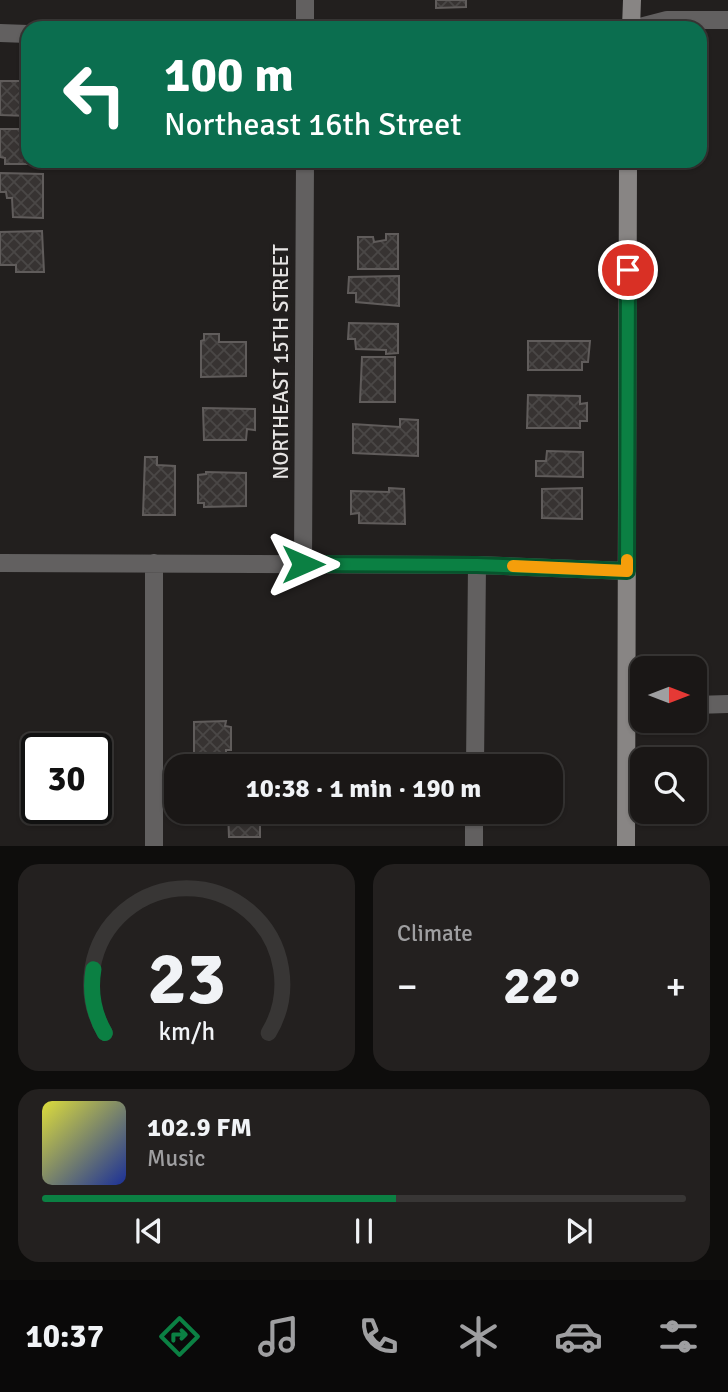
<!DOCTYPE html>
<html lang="en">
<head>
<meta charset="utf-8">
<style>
	:root { --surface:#1a1716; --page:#23201f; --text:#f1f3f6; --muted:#9f9fa1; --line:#383635; --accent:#0b8043 }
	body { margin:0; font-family:Signika,sans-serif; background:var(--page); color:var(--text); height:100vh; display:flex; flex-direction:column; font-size:26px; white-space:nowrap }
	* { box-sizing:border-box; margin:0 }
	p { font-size:23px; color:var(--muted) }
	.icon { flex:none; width:38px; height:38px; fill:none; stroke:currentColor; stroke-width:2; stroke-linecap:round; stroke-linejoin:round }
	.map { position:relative; height:846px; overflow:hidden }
	.details { display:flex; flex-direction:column; gap:18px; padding:18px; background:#0e0d0c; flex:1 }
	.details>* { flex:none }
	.hud { position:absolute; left:21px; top:21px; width:686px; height:147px; border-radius:21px; box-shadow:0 2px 5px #0004,0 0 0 2px var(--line); background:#0b6e4f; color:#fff; overflow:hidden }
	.needle { width:46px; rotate:90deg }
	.fabs { position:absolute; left:630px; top:656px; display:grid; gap:14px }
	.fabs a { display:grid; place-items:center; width:77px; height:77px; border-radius:14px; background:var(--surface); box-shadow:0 2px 5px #0004,0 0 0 2px var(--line); font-size:35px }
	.speed { position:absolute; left:21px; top:733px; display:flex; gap:14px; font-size:35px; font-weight:700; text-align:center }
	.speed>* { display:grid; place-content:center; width:91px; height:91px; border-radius:50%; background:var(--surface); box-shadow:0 2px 5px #0004,0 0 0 2px var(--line); line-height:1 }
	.speed .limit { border:4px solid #111; border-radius:10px; background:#fff; color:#111 }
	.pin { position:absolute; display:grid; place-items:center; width:60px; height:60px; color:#fff; margin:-30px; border:4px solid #fff; border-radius:50%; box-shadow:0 2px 7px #0007 }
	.me { position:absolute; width:77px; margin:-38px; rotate:90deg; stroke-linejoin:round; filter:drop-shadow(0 0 5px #0008) }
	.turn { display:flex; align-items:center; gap:24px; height:147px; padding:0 28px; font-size:32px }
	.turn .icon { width:91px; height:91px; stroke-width:2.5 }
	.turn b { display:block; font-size:49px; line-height:60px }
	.big { font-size:52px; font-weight:700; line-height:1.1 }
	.details .card { flex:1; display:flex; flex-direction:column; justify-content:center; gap:10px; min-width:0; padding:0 24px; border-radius:21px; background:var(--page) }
	.details .dial { align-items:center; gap:0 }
	.dial svg { height:182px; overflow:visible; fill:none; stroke:var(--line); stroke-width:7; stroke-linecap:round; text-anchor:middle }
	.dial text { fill:var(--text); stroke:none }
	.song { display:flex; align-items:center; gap:21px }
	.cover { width:84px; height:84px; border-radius:10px; background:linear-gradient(135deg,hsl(60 70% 55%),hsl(230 70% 35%)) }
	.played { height:7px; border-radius:4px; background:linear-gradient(90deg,var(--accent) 55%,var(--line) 55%) }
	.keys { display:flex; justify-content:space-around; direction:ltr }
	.heat { display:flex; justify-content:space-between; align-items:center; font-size:38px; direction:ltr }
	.details .tiles { flex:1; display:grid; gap:18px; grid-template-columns:1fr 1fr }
	.card:last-child { grid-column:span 2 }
	.trip { position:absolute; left:164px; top:754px; width:399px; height:70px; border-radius:21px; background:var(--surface); box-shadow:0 2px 5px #0004,0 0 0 2px var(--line); font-weight:700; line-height:70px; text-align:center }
	.dock { display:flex; height:112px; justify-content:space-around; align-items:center; background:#0a0909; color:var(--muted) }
	.dock .icon { width:49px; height:49px }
	.dock .active { color:var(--accent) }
	.dock b { font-size:32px; color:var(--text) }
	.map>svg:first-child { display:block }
</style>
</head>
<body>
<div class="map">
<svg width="728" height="846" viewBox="0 0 728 846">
	<defs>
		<pattern id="building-cross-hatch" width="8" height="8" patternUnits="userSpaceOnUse" patternTransform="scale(1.75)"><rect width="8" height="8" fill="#373332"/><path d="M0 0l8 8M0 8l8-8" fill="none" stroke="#4a4746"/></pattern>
	</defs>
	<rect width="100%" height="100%" fill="#221f1e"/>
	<path fill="url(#building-cross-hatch)" stroke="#605c5b" stroke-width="2" d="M436,0H466V7L436,8Z
		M0,81H28V116L0,115Z
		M0,129H28V164H5V158L0,157Z
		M0,173L43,174V218L13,217L12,198H7L6,192H0Z
		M42,231L44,272H16V265H0V232Z
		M386,234H398V269H358V237H373L374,242L386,240Z
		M399,276V306L356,302V293H348L349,277Z
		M349,323L398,324V353L386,354V350L356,349L355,339H348Z
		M204,334H219V342H246V376L201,377V341L204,340Z
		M528,341H590L588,362H582V370H528Z
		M362,357H395V402H360Z
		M528,395L580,396V404L587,403V421H580V428H527Z
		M203,408L255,409V430L247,429L246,440H204Z
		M400,419L418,420V456L353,453V424L400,427Z
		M547,451L583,452V477L536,476V461H546Z
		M145,457H157V465L175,466V515H143Z
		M206,472L246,473V506L204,507V503H198V475L206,474Z
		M389,488L404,489L405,524L359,523V513L351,514V491L389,492Z
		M582,488V519L542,518V489Z
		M226,721L225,726L231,727V750H226V757H194V722Z
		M228,812H260V837H229Z"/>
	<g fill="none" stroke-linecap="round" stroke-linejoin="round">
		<path stroke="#626060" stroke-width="18" d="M305,28V0
			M636,28L667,20H728
			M0,33L28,34
			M0,563L477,565L627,571
			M303,564L305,161
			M695,705L728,704
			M627,706H642
			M475,766L477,565
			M154,846V563
			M474,846V812"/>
		<path stroke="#888584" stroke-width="18" d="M631,28L632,0
			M626,846L628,161"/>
	</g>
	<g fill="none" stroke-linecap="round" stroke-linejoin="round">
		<g stroke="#07532c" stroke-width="18">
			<path id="route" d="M303,564L477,565L627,571L628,270"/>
		</g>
		<use href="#route" stroke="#0b8043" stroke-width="12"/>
		<path stroke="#f59e0b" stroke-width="12" d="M513,566L627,571V560"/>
	</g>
	<g text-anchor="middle" stroke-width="7" stroke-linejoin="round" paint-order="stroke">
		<g font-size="21" fill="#e6e4e3" stroke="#221f1e">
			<text transform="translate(281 362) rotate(-90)" y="7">NORTHEAST 15TH STREET</text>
		</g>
	</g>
</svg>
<div class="fabs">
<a><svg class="needle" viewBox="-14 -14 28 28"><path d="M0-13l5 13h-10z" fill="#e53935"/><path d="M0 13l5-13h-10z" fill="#9f9fa1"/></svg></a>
<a><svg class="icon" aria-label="search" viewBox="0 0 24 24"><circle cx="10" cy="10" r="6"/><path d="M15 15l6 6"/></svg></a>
</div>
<div class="speed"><div class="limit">30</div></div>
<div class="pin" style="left:628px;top:270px;background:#d93025"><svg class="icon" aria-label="arrive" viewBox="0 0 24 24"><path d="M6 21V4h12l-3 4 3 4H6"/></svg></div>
<svg class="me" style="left:303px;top:564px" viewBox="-20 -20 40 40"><path d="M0-17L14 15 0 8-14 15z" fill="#0b8043" stroke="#fff" stroke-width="4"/></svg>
<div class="trip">10:38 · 1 min · 190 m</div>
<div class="hud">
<div class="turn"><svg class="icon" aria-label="left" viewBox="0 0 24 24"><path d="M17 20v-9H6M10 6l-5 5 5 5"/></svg><div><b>100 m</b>Northeast 16th Street</div></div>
</div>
</div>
<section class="details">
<div class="tiles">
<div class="card dial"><svg viewBox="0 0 100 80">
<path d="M14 69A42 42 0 1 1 86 69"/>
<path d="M14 69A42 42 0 0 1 9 41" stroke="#0b8043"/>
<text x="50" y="56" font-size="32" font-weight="700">23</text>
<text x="50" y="72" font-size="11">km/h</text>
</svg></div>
<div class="card"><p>Climate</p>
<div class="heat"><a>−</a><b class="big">22°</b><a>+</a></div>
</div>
<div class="card">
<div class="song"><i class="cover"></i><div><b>102.9 FM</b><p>Music</p></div></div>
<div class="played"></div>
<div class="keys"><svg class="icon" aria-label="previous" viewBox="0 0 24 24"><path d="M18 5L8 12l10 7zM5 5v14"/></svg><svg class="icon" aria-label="pause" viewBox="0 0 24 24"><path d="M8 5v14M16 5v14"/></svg><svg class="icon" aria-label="next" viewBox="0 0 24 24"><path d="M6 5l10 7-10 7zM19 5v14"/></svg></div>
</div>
</div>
</section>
<nav class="dock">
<b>10:37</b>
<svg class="icon active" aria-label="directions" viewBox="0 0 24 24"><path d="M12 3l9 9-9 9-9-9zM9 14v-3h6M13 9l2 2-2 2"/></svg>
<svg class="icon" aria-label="music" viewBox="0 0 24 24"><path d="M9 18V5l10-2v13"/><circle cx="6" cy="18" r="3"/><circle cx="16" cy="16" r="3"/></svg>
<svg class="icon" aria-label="phone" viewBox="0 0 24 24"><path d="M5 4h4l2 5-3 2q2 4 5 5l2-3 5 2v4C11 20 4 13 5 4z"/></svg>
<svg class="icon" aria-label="climate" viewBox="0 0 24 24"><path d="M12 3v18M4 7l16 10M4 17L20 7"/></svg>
<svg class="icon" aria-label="car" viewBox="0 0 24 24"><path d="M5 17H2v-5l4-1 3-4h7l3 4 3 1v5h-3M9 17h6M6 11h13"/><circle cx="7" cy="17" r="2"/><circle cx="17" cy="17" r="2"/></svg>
<svg class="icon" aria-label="filters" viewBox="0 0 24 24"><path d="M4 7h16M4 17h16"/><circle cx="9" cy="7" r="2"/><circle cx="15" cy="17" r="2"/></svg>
</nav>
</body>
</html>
